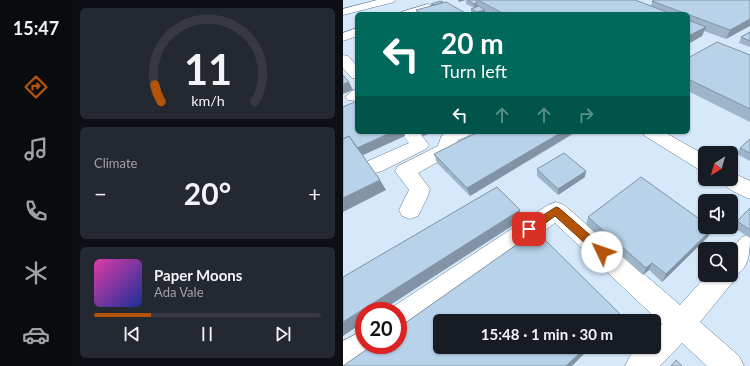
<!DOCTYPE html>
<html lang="en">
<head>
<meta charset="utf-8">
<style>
	:root { --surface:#171b24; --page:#242831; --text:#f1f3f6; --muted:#9ea1a6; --line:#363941; --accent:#b45309 }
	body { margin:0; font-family:Lato,sans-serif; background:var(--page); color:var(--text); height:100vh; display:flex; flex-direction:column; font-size:15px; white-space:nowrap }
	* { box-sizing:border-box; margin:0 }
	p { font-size:13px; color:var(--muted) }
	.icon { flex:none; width:22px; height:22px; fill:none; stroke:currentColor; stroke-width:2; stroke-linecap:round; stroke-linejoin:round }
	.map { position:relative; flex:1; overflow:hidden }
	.drawer { display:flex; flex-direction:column; gap:8px; padding:8px; background:#0d0f14; width:271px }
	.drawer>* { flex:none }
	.banner { position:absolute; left:12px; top:12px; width:335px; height:122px; border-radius:6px; box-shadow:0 1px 3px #0004; background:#00695c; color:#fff; overflow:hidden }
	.needle { width:26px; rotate:217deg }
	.tools { position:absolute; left:355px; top:146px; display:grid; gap:8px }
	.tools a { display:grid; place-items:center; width:40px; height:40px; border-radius:6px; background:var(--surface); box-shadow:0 1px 3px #0004; font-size:20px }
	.speed { position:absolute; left:12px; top:302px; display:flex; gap:8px; font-size:20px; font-weight:700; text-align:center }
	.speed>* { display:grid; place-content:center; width:52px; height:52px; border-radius:50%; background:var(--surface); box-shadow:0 1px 3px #0004; line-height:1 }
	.speed .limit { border:6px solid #d22; background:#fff; color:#111 }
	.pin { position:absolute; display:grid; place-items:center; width:34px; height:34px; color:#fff; margin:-17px; border-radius:8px; box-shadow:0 2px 6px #0006 }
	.me { position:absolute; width:44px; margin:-22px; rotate:312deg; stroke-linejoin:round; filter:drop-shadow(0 0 3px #0008) }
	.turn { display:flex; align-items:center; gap:14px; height:84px; padding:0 20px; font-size:18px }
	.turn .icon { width:52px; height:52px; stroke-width:2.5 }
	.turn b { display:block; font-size:28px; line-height:34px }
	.lanes { display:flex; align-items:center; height:38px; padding:0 20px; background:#0003; justify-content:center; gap:20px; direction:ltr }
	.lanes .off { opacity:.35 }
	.big { font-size:30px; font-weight:700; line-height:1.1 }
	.drawer .widget { flex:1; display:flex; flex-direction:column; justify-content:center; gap:6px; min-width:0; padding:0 14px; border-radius:6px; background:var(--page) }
	.drawer .dial { align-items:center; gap:0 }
	.dial svg { height:104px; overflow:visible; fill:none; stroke:var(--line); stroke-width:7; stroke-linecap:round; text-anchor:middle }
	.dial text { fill:var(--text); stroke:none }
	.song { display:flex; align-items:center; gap:12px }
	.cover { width:48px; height:48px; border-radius:6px; background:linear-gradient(135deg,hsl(320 70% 55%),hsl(230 70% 35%)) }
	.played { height:4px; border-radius:2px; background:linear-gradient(90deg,var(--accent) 25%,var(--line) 25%) }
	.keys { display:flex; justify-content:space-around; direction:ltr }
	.heat { display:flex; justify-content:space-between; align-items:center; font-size:22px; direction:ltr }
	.trip { position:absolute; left:90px; top:314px; width:228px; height:40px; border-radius:6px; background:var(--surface); box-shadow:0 1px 3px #0004; font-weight:700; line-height:40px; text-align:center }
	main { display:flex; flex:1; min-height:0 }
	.tab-bar { display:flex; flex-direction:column; width:72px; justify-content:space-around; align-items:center; background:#090b0e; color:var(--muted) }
	.tab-bar .icon { width:28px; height:28px }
	.tab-bar .current { color:var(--accent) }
	.tab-bar b { font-size:18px; color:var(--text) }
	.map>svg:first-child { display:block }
</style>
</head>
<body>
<main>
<nav class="tab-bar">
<b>15:47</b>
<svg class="icon current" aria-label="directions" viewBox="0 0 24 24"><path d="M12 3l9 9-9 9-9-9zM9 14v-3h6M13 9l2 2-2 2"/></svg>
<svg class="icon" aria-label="music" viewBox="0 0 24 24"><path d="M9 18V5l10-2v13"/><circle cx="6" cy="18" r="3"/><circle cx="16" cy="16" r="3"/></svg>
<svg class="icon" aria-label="phone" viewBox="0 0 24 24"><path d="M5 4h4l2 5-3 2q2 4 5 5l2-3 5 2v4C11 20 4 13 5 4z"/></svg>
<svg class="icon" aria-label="climate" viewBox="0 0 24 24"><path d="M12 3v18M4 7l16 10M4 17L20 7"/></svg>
<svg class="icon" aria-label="car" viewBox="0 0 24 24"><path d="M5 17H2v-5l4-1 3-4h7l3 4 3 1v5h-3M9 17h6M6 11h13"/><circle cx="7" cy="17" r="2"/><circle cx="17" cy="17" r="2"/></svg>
</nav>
<section class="drawer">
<div class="widget dial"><svg viewBox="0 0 100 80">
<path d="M14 69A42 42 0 1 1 86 69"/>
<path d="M14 69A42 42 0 0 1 9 56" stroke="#b45309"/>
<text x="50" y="56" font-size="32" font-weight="700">11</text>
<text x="50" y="72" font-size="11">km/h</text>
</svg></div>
<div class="widget"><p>Climate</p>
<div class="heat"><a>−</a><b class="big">20°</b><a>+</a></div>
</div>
<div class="widget">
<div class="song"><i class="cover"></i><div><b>Paper Moons</b><p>Ada Vale</p></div></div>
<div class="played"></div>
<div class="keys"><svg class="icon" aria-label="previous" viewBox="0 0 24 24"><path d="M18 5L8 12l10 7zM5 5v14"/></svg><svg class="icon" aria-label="pause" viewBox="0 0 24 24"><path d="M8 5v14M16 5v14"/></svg><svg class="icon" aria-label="next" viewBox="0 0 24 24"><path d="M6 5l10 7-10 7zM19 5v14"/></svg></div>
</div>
</section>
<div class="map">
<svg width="407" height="366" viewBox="0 0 407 366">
	<rect width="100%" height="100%" fill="#e7f2fc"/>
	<path fill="#d5e9fb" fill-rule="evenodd" d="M0,0H402L407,2V366H0ZM14,14H345V132H14ZM362,153H388V179H362ZM362,201H388V227H362ZM362,249H388V275H362ZM21,311H55V345H21ZM97,321H311V347H97Z"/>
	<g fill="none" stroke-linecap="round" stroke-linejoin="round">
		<g stroke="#5f788d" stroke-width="1">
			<path id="minor" d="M34,0H52L51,2L0,15V9Z
				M85,4L90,7C83,15 67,14 56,14L58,12Z
				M14,28V36L0,41V33Z
				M0,55L5,56L14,66V79L9,78L0,68Z
				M14,89V101L5,100L2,97L9,91Z
				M57,132H76L86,145L83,149L39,171L32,173L25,171L22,166L25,161L66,143Z
				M103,132H128L125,136L115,140L109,154L75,173L87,189L84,198L75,216L67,219L59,216L56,210L66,190L52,171L55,166L95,146L98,137Z
				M299,132H321L362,155V171L355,169L302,136Z
				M388,172L407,181V199C397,195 383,189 377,179H388Z
				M213,202L221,205L337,305L364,275H388V249L399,237L407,234C407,249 407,269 392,275L389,283L357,322L396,356L401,366H364L339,343L317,366H282L287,356L295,347H311V331L319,324L212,223L65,330L55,334V311L45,310L205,205Z
				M21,330V345H35L31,354L14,366H0V341Z"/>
		</g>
		<use href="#minor" fill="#fff" fill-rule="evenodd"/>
	</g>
	<path fill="#9eb5c9" d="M123,0H292L308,6L309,1L407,0L383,39L361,31L359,36L345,44V14H145L142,12L138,14H132L128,12V9L131,8L123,4Z
		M88,4L124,14H74L73,10L89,6Z
		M407,32V47L396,43L398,37Z
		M407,55V122L345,91V58Z
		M76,132H90L80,136Z
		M232,133L127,196L94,163L91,154Z
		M407,139V161L394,154L397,148Z
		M194,169L242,177L215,195L194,176Z
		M407,208V238L390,227L394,221Z
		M245,217L370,228L365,237L319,282L306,270L300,275L243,225Z"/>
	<path fill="#8193a4" d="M115,0H123L116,2Z
		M134,3L135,8L132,9L131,4Z
		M142,10V13L138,14H134V12Z
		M407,19V26L383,39L387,30Z
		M363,27L359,36L345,44V36Z
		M6,82L10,90L0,94V84Z
		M49,132H61L62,136L18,156L13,148Z
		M79,132H90L80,136Z
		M219,132H232L127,196L124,188Z
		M243,171L242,177L215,195V189Z
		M37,180L43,190L0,212V198Z
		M177,210L178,220L38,311H21V322L0,336V322Z
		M370,228L365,237L319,282L323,274Z
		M309,263L306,270L300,275L303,268Z
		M277,314L274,321H270Z
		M243,347H248L229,366H223Z"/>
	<path fill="#b8d2ea" stroke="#8193a4" d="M125,0H133L134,3L131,4Z
		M135,0H292L329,14H161Z
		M311,0H407V19L387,30L309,1Z
		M97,1L100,2L91,5L88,4Z
		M103,2L124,14H101L100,13L97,14H78L73,10Z
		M136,6L142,10L134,12L128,9Z
		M345,20L363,27L345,36Z
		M407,32V41L398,37Z
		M374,42L407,55V109L345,79V58Z
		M0,75L6,82L0,84Z
		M14,101V132H49L14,148L6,136L0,139V107Z
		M135,132H219L124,188L91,154Z
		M6,136L37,180L0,198V139Z
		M407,139V153L397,148Z
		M221,153L243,171L215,189L194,169Z
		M298,177L362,223V227H368L370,228L323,274L309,263L303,268L245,217Z
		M154,187L177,210L0,322V277Z
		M407,208V230L394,221Z
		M193,231L277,314L270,321H97V347H243L223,366H0L30,345H55V328Z
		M333,360L339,366H328Z"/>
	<path fill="#b45309" stroke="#753606" d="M213,207L216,208L262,248L264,252L262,255L259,256L255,255L212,216L190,232L186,233L183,232L181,229L183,226Z"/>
</svg>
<div class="tools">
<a><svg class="needle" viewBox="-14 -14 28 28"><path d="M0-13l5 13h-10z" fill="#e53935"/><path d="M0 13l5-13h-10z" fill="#9ea1a6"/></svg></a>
<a><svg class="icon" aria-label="sound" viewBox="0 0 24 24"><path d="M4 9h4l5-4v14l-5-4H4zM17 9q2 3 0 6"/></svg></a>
<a><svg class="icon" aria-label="search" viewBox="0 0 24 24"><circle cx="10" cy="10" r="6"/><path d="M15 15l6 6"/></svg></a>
</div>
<div class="speed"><div class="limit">20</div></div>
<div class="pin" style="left:186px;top:229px;background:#d93025"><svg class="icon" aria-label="arrive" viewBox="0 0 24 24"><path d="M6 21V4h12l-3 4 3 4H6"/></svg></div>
<svg class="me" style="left:259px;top:252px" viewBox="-20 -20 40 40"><circle r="19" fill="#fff"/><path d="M0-13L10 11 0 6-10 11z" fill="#b45309"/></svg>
<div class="trip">15:48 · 1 min · 30 m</div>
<div class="banner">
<div class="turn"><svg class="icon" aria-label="left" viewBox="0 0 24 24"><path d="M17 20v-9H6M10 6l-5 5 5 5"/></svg><div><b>20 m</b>Turn left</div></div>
<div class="lanes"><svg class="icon" aria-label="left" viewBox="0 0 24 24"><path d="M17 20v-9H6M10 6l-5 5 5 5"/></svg><svg class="icon off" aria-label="ahead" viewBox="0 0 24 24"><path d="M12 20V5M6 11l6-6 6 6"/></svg><svg class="icon off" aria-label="ahead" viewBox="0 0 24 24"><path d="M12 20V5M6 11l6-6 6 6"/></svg><svg class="icon off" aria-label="right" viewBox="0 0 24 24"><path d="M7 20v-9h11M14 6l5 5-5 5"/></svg></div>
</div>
</div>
</main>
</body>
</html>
